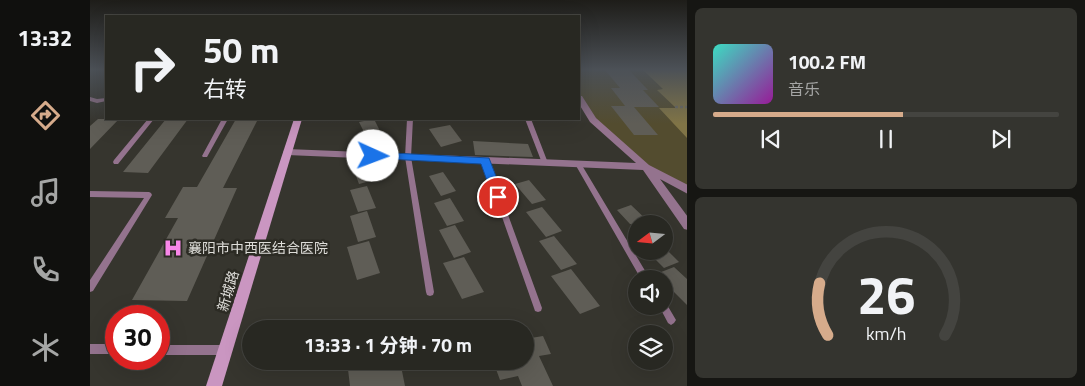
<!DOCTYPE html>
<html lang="zh">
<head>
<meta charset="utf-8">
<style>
	:root { --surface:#282822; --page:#34342f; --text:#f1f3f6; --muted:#a5a6a5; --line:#444440; --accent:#d6ab8b }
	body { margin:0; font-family:"Titillium Web","Noto Sans SC",sans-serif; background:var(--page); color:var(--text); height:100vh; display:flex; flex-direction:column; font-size:19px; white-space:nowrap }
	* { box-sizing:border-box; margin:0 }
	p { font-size:16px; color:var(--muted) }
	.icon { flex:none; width:28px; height:28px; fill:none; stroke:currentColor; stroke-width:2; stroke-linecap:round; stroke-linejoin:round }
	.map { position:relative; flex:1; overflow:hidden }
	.drawer { display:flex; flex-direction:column; gap:8px; padding:8px; background:#161613; width:398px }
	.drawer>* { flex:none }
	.top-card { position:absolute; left:15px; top:15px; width:475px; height:105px; border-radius:0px; box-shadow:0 5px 20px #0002,0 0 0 1px var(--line); background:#282822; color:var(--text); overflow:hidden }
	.needle { width:32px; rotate:254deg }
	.fabs { position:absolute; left:538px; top:215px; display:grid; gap:10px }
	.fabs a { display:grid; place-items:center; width:45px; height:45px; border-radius:50%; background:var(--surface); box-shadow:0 5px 20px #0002,0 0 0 1px var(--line); font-size:25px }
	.speed { position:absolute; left:15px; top:305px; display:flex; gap:10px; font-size:25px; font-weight:700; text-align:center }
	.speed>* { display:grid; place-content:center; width:65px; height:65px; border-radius:50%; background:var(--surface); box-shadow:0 5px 20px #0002,0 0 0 1px var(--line); line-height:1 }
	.speed .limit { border:8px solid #d22; background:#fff; color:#111 }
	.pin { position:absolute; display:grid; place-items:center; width:42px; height:42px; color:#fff; margin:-21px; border:2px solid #fff; border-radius:50%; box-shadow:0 1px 5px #0007 }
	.me { position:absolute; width:55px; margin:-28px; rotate:92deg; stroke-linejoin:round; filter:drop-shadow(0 0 4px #0008) }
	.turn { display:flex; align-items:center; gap:18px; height:105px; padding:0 15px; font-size:22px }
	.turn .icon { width:65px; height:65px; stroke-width:2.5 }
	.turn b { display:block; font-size:35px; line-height:42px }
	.drawer .tile { flex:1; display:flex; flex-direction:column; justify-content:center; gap:8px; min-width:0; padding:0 18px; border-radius:8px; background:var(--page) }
	.drawer .dial { align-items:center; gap:0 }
	.dial svg { height:130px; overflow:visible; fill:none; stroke:var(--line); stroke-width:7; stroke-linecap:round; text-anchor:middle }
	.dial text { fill:var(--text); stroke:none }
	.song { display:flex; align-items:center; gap:15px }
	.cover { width:60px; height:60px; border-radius:8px; background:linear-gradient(135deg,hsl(170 70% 55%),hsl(300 70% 35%)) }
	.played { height:5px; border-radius:2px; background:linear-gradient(90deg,var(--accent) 55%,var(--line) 55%) }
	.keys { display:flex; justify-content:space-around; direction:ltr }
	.trip { position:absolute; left:152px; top:320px; width:292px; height:50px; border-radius:25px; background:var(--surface); box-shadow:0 5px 20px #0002,0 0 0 1px var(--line); font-weight:700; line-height:50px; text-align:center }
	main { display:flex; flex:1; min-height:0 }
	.tabs { display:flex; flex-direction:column; width:90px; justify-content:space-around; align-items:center; background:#10100e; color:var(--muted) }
	.tabs .icon { width:35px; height:35px }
	.tabs .current { color:var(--accent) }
	.tabs b { font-size:22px; color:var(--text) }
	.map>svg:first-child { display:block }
</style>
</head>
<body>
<main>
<nav class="tabs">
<b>13:32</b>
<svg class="icon current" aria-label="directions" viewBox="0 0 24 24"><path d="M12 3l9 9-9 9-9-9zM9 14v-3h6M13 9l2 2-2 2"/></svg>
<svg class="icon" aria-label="music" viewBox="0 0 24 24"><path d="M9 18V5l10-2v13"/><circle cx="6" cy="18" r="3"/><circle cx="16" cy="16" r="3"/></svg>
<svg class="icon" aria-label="phone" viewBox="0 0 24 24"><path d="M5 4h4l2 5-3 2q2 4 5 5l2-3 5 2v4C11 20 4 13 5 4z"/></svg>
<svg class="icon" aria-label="climate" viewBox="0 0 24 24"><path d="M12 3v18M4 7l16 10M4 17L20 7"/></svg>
</nav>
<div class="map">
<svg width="598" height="386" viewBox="0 0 598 386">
	<rect width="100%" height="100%" fill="#36352e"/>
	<path fill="#534c2f" d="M489,70H597V190L556,167L503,120L489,98Z"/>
	<path fill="#807446" d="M553,70H597V138L569,108H586L567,90L573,89Z"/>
	<path fill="#5f5d56" d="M515,70H539L558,90H553L569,107H544L568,135H544L521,106H535L521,88H530Z
		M8,119H29L0,149V126Z
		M76,119H98L58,173L33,172Z
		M146,119H168L133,188H147L97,301L42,300L88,218H75L93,187H107Z
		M284,119L292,135L277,138L269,122Z
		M360,125L372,141L351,147L339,129Z
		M383,141L438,144L443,157L385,155Z
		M276,162L284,180L269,184L262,165Z
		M353,172L366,191L351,196L339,176Z
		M439,180L456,200L442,204L425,184Z
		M277,186L286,208L268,212L260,190Z
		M360,198L374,221L357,226L344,203Z
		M541,205L561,224H540L527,210Z
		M452,207L472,231L456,237L436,212Z
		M277,211L286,237L268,242L260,216Z
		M365,225L381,252L364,258L349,230Z
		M464,236L487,264L471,270L449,241Z
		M279,241L290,273L267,280L257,247Z
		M557,251H578L589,262L574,268Z
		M374,257L394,292L372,299L353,263Z
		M584,267L598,280V306L574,282V279H571L566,274Z
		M481,269L510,306L490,314L461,276Z
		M436,327L441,338L453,336L461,354L449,356L463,386H432L428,376L410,380L403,361H436Z
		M257,361H287L288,365L310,361L315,386H260Z"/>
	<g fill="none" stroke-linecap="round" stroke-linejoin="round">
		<path stroke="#6a6963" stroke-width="2.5" stroke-dasharray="3 2" stroke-linecap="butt" d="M585,107H598"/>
		<path fill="#94738e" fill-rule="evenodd" d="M0,97L7,99L16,98V101L7,103L0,101Z
			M58,119H64L28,164H24L23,162L24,160Z
			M132,119H138L117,157H113L112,156Z
			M317,119H323L321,157L344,292L343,295L340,296L337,295L336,292L315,157Z
			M435,119H441L458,163L457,165H455L452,163Z
			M393,158H395L398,160L452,308L451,311L448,312L445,311L444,308L392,160Z
			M486,162H490L560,279H551L485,164Z
			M0,191L59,192L61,193L62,195L3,291L0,292V280L54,198L0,197Z
			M574,302L576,303L586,320L584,323L581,325L578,323L569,306H574Z
			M0,344H26V354H0Z
			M69,345H135L138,347L140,350L138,353L135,355H69Z"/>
		<path fill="#94738e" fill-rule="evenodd" d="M489,96H492L506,118L559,165L598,185V194L570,179L598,217V230L594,229L553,170L197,155L193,152L197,149L546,163L500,122L489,104Z"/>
		<path fill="#ca96c1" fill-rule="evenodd" d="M204,119H212L132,386H116Z"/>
	</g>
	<linearGradient id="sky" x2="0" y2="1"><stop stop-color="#1e1d19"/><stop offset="0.56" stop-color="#4c5157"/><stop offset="1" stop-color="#4c5157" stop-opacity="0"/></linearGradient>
	<rect width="598" height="124" fill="url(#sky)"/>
	<path fill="#1a73e8" stroke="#114b97" d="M283,152L399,158L414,197L408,202L404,200L391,164L280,158L278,156Z"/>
	<defs>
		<g id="hospital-bare" transform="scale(1.5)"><path d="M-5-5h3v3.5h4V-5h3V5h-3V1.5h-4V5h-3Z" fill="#f987e9" stroke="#2c2b24" stroke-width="2.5" paint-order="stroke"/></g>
	</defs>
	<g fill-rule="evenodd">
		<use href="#hospital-bare" x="83" y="248"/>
	</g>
	<g text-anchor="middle" stroke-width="5" stroke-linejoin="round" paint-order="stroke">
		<g font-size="14" fill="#deddd9" stroke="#2c2b24" text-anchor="start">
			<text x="98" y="253">襄阳市中西医结合医院</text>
		</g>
		<g font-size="14" fill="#deddd9" stroke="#2c2b24">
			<text transform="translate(138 291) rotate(-73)" y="5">新城路</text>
		</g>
	</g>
</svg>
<div class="fabs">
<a><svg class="needle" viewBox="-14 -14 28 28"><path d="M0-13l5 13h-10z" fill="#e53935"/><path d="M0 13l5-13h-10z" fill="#a5a6a5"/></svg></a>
<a><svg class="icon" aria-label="sound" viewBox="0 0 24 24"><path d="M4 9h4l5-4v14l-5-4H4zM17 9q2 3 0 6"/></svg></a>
<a><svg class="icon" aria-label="layers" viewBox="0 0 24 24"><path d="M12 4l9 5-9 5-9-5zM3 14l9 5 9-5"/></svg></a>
</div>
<div class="speed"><div class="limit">30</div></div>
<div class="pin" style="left:408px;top:197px;background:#d93025"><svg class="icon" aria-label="arrive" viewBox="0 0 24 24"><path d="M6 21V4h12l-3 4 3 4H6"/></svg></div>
<svg class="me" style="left:283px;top:156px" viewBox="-20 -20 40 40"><circle r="19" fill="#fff"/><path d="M0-13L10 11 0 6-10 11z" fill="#1a73e8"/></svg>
<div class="trip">13:33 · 1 分钟 · 70 m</div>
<div class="top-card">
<div class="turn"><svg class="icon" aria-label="right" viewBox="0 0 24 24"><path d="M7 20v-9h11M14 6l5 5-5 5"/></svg><div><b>50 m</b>右转</div></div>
</div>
</div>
<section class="drawer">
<div class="tile">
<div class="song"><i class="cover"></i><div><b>100.2 FM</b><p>音乐</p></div></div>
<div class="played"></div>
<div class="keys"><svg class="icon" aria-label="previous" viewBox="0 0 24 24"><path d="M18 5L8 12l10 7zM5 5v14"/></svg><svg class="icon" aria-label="pause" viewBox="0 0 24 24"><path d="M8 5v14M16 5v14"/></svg><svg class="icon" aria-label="next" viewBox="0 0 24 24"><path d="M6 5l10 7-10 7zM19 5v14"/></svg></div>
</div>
<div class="tile dial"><svg viewBox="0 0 100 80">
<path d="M14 69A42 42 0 1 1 86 69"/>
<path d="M14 69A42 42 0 0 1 9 37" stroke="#d6ab8b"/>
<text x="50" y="56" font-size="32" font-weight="700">26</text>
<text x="50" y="72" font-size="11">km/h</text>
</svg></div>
</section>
</main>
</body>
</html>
